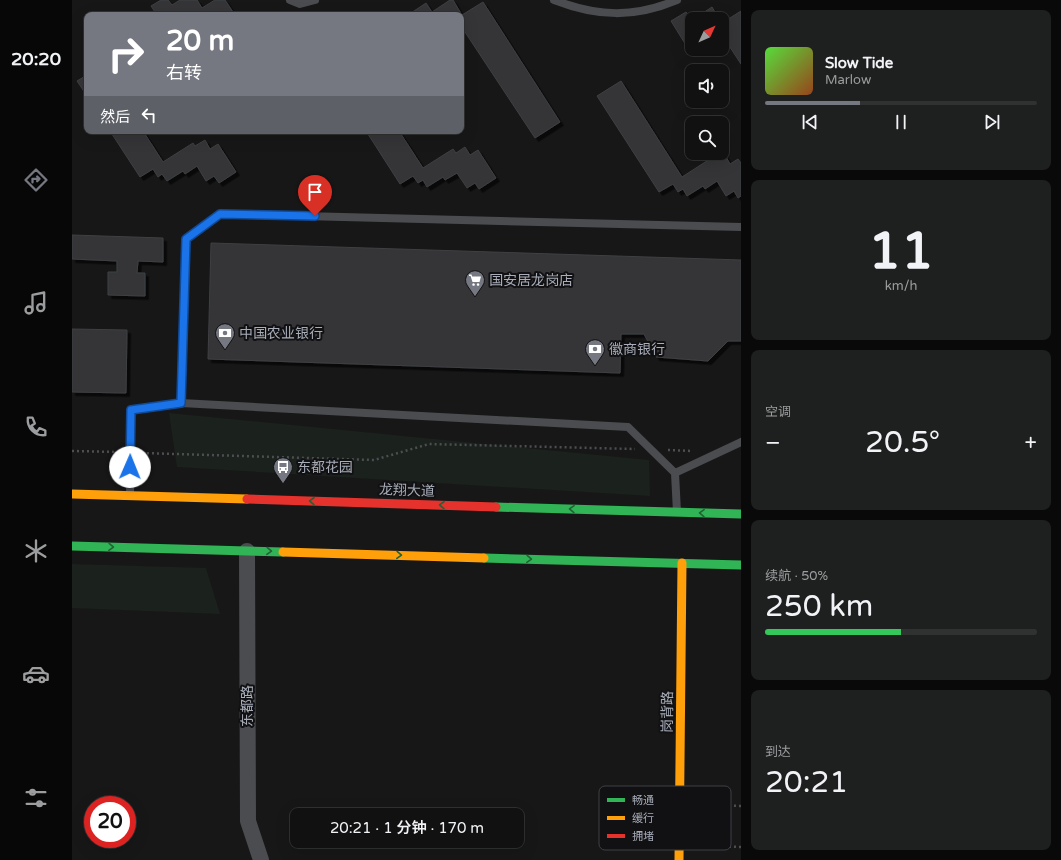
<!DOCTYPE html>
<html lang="zh">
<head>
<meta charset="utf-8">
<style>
	:root { --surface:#111; --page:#1e1f1f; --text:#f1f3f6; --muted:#9c9d9f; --line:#303131; --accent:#757880 }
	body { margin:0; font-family:"Varela Round","Noto Sans SC",sans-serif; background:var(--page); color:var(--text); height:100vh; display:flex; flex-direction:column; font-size:15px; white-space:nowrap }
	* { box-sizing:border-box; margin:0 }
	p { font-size:13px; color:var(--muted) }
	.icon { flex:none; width:22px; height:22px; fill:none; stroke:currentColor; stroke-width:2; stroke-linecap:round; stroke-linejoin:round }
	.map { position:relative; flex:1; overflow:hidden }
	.details { display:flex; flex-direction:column; gap:10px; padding:10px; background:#090909; width:320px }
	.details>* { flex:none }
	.guide { position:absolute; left:12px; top:12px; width:380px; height:122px; border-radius:8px; box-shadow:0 4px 16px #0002,0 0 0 1px var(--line); background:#757880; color:#fff; overflow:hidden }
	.needle { width:26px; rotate:46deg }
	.controls { position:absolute; left:613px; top:12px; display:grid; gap:8px }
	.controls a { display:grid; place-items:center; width:44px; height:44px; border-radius:8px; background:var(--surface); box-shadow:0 4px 16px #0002,0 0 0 1px var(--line); font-size:20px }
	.speed { position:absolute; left:12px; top:796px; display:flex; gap:8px; font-size:20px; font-weight:700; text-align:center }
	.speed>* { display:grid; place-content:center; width:52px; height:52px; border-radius:50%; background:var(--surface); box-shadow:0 4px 16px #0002,0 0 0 1px var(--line); line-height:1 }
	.speed .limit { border:6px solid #d22; background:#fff; color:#111 }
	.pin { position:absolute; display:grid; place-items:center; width:34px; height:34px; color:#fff; margin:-41px -17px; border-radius:50% 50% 50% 0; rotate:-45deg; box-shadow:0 0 4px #0007 }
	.pin .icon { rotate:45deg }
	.me { position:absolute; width:44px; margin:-22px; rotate:1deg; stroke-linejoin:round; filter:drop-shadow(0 0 3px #0008) }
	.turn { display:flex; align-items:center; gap:14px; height:84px; padding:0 16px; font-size:18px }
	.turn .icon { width:52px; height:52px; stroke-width:2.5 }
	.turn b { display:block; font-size:28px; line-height:34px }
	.then { display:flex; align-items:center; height:38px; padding:0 16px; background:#0003; gap:8px; font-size:15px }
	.big { font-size:30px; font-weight:600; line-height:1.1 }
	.details .card { flex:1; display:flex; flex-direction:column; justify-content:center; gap:6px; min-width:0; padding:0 14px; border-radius:8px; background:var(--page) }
	.details .dial { align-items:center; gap:0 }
	.dial b { font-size:52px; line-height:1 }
	.song { display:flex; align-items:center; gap:12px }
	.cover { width:48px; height:48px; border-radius:6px; background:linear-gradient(135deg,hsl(110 70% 55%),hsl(20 70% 35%)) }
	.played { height:4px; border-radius:2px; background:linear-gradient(90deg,var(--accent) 35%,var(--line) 35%) }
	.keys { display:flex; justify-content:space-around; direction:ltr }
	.heat { display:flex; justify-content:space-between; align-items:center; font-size:22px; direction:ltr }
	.charge { height:6px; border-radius:3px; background:linear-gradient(90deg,#34c759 50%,var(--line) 0) }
	.trip { position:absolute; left:218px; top:808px; width:234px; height:40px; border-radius:8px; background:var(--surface); box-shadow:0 4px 16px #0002,0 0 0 1px var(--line); font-weight:600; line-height:40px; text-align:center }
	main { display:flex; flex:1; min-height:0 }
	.menu { display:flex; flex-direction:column; width:72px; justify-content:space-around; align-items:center; background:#070707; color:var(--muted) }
	.menu .icon { width:28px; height:28px }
	.menu .selected { color:var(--accent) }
	.menu b { font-size:18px; color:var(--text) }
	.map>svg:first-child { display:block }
</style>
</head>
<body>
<main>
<nav class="menu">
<b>20:20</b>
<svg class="icon selected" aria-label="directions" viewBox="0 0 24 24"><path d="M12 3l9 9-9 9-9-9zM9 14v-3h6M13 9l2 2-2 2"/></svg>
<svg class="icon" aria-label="music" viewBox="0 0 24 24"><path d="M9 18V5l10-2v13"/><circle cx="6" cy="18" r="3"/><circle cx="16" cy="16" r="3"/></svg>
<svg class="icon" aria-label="phone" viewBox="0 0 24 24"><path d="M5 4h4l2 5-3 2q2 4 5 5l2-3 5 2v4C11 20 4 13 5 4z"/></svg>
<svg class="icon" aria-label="climate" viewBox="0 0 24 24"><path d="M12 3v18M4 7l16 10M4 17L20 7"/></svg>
<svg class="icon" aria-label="car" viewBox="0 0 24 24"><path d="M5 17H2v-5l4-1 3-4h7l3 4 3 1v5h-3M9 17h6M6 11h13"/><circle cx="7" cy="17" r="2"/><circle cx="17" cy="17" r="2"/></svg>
<svg class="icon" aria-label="filters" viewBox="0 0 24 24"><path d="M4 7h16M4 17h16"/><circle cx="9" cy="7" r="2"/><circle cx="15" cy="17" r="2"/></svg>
</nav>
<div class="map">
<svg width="669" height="860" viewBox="0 0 669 860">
	<defs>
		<filter id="shadow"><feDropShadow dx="3.5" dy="3.5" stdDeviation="0" flood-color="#0009"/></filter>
	</defs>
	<rect width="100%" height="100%" fill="#171717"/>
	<path fill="#1b211c" d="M97,413L577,460L578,496L105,467Z
		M0,564L134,568L148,614L0,608Z"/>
	<path fill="#343537" stroke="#3f4043" filter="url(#shadow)" d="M89,0H96L100,5L108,0H125L130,8L143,0H153L163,15H85L79,6Z
		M378,0H381L390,15L411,2L488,122L463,138L389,26V15H341L339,13L354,3L360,12Z
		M640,7L647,19H622Z
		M669,11V64L650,35V23Z
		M614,12L620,20V48L617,50L599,21Z
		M15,75V96L5,81Z
		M549,81L610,177L641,157L643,161L653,155L658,164L666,159L669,163V196L666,198L662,191L654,196L645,181L633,189L631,186L615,196L611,189L606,192L601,184L587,192L525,96Z
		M38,131H71L91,162L121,143L123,146L133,140L138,149L146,144L164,172L147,183L142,176L134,181L125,166L113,174L111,171L95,181L90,174L86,177L81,169L68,177Z
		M294,131H327L351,168L381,149L384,153L393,147L398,155L406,150L424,178L407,189L403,183L395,188L385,173L373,180L371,177L355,187L351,180L346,183L341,176L328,184Z
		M0,235L91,238V262L66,261L65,273H73V296L36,295V272H45V261L0,259Z
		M139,243L669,260V341H656L636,361L584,357L572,334H549L548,373L136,359Z
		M0,329L55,330L54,393L0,392Z"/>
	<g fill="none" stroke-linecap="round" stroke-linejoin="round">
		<path stroke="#4d4e52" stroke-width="2.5" stroke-dasharray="2 3" stroke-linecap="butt" d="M596,450L621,451
			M0,451L47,452
			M70,453L302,460L357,444L563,449
			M637,805L669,806
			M637,846L669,847"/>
		<path stroke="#4b4c50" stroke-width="8" d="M218,0L228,4L243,0
			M482,0C526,17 562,18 605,0
			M109,403L556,427L603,473L669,442
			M603,473L605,512
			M58,495L59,410L109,403L114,239L148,214L669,227"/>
		<path stroke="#4b4c50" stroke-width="16" d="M175,551L176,821L189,860"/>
		<path stroke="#30b455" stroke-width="9" d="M424,507L669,514
			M0,546L211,552
			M412,558L669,565"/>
		<path stroke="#ff9f0a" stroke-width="9" d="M0,494L175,499
			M211,552L412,558
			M607,860L610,563"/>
		<path stroke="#e5322d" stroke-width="9" d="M175,499L424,507"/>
	</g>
	<defs><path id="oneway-chevron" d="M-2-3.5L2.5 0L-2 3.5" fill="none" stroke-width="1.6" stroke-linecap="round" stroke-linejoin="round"/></defs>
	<g stroke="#206234">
		<use href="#oneway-chevron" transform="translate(240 501) rotate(-178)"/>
		<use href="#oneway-chevron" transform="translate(370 505) rotate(-178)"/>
		<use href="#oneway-chevron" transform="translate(500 509) rotate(-178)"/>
		<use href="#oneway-chevron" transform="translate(630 513) rotate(-178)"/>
		<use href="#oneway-chevron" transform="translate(39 547) rotate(2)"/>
		<use href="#oneway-chevron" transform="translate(197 551) rotate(2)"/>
		<use href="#oneway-chevron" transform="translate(327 555) rotate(2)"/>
		<use href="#oneway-chevron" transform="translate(457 559) rotate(2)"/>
	</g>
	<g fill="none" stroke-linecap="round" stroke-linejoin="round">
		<g stroke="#114b97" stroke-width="10">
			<path id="route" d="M58,467L59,410L109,403L114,239L148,214L243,216"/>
		</g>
		<use href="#route" stroke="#1a73e8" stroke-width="7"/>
	</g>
	<defs>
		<g id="supermarket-pin" transform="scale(1)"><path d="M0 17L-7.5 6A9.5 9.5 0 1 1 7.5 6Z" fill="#757880" stroke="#111113"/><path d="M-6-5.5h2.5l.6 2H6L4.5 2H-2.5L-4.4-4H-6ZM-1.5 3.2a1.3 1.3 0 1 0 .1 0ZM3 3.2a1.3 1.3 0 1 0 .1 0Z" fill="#fff"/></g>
		<g id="bank-pin" transform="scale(1)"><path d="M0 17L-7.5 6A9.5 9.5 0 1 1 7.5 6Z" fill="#757880" stroke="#111113"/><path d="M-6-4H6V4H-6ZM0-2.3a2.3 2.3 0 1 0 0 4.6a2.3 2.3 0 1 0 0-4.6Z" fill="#fff"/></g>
		<g id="bus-pin" transform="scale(1)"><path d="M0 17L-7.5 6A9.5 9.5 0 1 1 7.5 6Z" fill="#757880" stroke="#111113"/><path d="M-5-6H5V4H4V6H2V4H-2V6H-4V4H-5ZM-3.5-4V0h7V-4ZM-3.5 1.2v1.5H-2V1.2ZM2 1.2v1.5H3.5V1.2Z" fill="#fff"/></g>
	</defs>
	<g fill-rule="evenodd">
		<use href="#supermarket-pin" x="403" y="280"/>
		<use href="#bank-pin" x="153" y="333"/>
		<use href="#bank-pin" x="523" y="349"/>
		<use href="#bus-pin" x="211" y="467"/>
	</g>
	<g text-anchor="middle" stroke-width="4" stroke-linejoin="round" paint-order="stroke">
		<g font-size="14" fill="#a8adb8" stroke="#111113" text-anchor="start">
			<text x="417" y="285">国安居龙岗店</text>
			<text x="167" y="338">中国农业银行</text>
			<text x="537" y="354">徽商银行</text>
			<text x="225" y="472">东都花园</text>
		</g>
		<g font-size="14" fill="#a8adb8" stroke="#111113">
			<text transform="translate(335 490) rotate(2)" y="5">龙翔大道</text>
			<text transform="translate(175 706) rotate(-90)" y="5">东都路</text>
			<text transform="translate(595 712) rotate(-89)" y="5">岗背路</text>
		</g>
	</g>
	<rect x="527" y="786" width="132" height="64" rx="6" fill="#111113" stroke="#3e4045" stroke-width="1"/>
	<rect x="535" y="798" width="18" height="4" fill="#30b455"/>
	<rect x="535" y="816" width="18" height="4" fill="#ff9f0a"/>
	<rect x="535" y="834" width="18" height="4" fill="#e5322d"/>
	<g font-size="11" fill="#a8adb8">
		<text x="560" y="804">畅通</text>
		<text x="560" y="822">缓行</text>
		<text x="560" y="840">拥堵</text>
	</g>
</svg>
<div class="controls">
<a><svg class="needle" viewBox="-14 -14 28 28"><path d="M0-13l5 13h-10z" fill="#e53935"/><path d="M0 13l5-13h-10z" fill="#9c9d9f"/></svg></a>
<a><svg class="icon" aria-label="sound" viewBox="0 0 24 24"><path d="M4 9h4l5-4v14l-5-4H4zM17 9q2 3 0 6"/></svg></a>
<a><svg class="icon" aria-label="search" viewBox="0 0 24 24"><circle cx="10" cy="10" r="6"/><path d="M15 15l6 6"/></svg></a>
</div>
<div class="speed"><div class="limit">20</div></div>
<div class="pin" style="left:243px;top:216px;background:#d93025"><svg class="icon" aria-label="arrive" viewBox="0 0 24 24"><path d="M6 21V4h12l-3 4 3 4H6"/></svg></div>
<svg class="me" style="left:58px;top:467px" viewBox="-20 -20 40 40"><circle r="19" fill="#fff"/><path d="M0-13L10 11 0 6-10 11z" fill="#1a73e8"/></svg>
<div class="trip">20:21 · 1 分钟 · 170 m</div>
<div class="guide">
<div class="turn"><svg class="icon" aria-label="right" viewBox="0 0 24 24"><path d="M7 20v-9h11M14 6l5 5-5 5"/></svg><div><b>20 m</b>右转</div></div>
<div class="then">然后<svg class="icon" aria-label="left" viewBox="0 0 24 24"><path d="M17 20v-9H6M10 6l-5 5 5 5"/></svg></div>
</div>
</div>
<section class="details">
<div class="card">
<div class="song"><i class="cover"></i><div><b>Slow Tide</b><p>Marlow</p></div></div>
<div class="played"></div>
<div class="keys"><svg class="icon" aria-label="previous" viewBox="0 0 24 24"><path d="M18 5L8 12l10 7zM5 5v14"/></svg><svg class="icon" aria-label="pause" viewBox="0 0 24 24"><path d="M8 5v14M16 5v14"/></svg><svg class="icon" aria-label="next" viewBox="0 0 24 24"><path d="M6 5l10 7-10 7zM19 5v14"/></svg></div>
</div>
<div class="card dial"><b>11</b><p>km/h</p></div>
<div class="card"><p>空调</p>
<div class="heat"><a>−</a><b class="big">20.5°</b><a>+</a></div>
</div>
<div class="card"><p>续航 · 50%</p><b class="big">250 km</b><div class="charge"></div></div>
<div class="card"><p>到达</p><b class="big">20:21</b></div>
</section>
</main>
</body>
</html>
